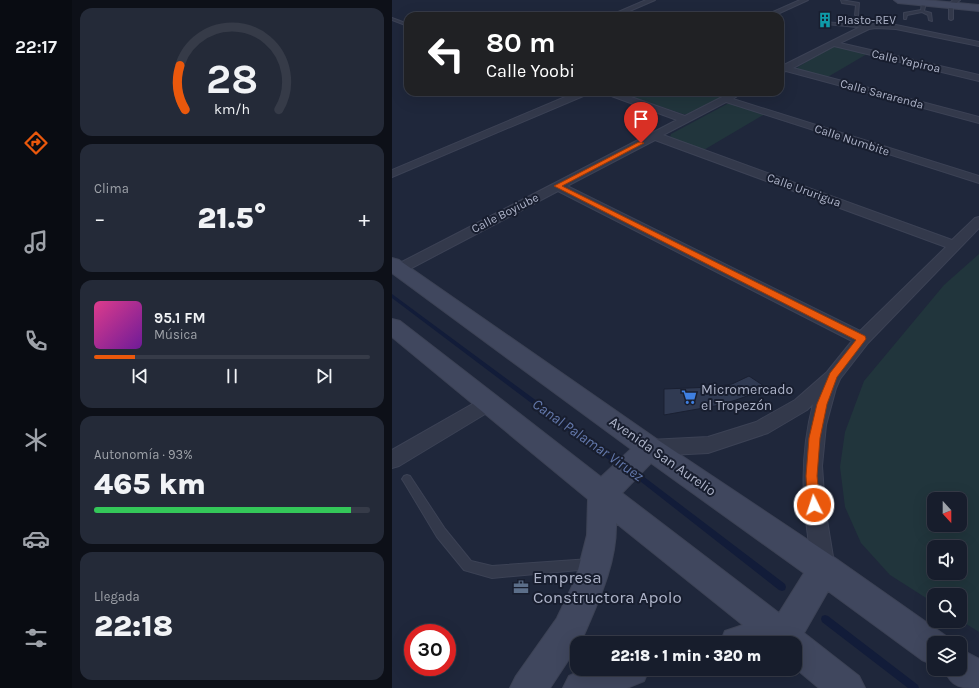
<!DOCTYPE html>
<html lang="es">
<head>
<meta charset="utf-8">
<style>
	:root { --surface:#171d2c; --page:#242a38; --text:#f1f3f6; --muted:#9ea2a9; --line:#363b48; --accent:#ea580c }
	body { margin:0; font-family:Karla,sans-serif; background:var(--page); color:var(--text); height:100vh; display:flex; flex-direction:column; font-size:15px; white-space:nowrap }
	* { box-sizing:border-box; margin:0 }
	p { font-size:13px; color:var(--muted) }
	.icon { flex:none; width:22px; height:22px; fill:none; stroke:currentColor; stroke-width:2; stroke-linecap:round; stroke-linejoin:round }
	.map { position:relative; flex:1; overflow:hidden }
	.sheet { display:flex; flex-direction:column; gap:8px; padding:8px; background:#0d1018; width:320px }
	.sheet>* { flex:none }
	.top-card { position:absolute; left:12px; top:12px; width:380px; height:84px; border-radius:12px; box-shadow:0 4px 16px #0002,0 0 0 1px var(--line); background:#202124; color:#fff; overflow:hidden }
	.needle { width:26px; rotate:159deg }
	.buttons { position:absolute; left:535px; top:492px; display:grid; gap:8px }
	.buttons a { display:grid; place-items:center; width:40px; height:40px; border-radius:8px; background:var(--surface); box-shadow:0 4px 16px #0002,0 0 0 1px var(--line); font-size:20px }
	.speed { position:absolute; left:12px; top:624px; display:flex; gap:8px; font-size:20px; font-weight:700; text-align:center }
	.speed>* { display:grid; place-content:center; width:52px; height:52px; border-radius:50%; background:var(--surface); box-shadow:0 4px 16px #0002,0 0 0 1px var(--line); line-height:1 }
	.speed .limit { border:6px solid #d22; background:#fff; color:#111 }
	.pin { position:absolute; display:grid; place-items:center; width:34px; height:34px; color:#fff; margin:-41px -17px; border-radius:50% 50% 50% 0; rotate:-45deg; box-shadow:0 0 4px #0007 }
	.pin .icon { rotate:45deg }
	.me { position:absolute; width:44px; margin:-22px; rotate:356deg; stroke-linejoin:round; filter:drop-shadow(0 0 3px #0008) }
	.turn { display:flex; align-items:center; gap:14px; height:84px; padding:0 16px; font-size:18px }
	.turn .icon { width:52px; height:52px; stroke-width:2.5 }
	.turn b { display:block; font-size:28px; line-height:34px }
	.big { font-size:30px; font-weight:800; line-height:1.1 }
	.sheet .card { flex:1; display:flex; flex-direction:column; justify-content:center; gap:6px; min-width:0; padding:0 14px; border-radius:12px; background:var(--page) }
	.sheet .dial { align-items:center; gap:0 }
	.dial svg { height:104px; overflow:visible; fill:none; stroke:var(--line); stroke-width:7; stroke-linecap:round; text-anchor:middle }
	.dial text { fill:var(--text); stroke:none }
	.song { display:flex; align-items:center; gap:12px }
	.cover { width:48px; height:48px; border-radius:6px; background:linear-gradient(135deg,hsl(330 70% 55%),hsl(280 70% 35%)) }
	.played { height:4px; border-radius:2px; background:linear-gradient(90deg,var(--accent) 15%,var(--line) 15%) }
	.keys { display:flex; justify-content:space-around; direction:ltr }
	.heat { display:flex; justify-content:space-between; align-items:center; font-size:22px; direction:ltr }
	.charge { height:6px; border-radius:3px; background:linear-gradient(90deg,#34c759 93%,var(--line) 0) }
	.trip { position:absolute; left:178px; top:636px; width:232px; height:40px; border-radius:12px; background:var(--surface); box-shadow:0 4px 16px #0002,0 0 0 1px var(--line); font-weight:800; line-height:40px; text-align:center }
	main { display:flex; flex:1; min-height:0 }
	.tabs { display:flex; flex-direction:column; width:72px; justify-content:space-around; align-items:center; background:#090c12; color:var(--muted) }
	.tabs .icon { width:28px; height:28px }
	.tabs .on { color:var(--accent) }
	.tabs b { font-size:18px; color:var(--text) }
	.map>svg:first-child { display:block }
</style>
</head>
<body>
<main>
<nav class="tabs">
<b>22:17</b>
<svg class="icon on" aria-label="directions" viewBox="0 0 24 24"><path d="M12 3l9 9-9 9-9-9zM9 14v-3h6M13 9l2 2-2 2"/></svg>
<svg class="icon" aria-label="music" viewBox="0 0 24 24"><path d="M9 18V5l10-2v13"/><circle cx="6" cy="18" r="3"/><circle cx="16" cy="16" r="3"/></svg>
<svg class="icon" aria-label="phone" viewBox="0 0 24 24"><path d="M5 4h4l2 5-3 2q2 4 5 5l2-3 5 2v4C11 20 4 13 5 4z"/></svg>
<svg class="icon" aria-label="climate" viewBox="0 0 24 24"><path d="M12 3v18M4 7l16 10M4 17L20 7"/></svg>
<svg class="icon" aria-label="car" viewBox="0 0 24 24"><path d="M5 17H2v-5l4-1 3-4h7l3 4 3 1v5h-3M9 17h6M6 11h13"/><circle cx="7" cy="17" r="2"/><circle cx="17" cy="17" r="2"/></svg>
<svg class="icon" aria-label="filters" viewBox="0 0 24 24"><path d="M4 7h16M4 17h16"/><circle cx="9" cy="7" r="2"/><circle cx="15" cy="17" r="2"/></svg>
</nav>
<section class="sheet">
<div class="card dial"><svg viewBox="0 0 100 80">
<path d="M14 69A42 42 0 1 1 86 69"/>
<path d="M14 69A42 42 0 0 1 10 35" stroke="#ea580c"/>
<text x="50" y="56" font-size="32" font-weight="700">28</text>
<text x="50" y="72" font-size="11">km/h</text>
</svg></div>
<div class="card"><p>Clima</p>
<div class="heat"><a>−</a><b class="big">21.5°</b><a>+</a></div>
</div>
<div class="card">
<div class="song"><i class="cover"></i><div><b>95.1 FM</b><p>Música</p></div></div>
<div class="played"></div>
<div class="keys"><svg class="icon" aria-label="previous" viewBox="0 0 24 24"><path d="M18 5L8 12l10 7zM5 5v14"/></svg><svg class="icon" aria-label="pause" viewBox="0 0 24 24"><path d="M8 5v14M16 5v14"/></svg><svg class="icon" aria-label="next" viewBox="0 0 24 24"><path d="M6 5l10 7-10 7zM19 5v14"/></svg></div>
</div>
<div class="card"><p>Autonomía · 93%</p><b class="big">465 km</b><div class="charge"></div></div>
<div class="card"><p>Llegada</p><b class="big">22:18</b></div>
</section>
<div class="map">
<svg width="587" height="688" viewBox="0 0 587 688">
	<rect width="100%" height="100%" fill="#1f273b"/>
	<path fill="#21353c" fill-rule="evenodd" d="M437,47H445L475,54L434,78L403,69Z
		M225,92H343L298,114H291Z
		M335,104H342L373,114L310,151L278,138L279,134Z
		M587,254V632L568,620V595H542V603L498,575L469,543L453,507L448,467L453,432L472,381L552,285ZM542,499H568V525H542ZM542,547H568V573H542Z"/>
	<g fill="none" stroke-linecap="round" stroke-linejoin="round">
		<path fill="#121c39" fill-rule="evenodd" d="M0,294L203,444L232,463L233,465L232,467L230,468L228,467L199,448L0,298Z
			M241,469L243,470L393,584L394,587L393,590L390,591L387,590L239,474L238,472L239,470Z
			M433,615L436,616L526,685L527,688H516L430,622L429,619L430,616Z"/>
	</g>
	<path fill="#303a52" stroke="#1a2032" d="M357,376L372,386L358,395L344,400L323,406L272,415V389L321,387L340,384Z"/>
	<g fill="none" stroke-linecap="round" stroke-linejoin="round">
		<g stroke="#3c4255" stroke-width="2">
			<path id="lane" d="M449,0L467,3L466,16L463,15L464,5L450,3Z
				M532,1L534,2L532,11L539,13L540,21L537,20L536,15L530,12L515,15L514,19H512V13L529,10L530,2Z
				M559,4L561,5V19L559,20L557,19V5Z
				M0,18L16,24V26L0,20Z
				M433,22L475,26L477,27L475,28L434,24Z
				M15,475L18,476L53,529L79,561L100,566L198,559L202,560L204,564L202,568L198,569L100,578L72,570L45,537L12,482L10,479L12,476Z"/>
		</g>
		<g stroke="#3c4255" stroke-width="2">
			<path id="street" d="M254,0H263L226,16H217Z
				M408,0H416L381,16H372Z
				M561,0H568L561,6H557V4Z
				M484,24L504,25L587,42V46L504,29L484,28L477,29L448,43L587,75V81L442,46L401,68L587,117V123L394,71L388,73V68L390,66L472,25Z
				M185,92H197L196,94L0,177V170Z
				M213,92H225L293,116L340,92H351L341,99L587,176V183L334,102L271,135L560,240L583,218L587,217V228L476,343L448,379L444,388L434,425L430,466L433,508L443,569L440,577L432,580L424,577L421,569C411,510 406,463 421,404L415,410L376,433L316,453L257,456L250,454L248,448L250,442L257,440L316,437L364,422L403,400L435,372L460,341L166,191L12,272L7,273L2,272L0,269L2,266L285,120L214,94ZM263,140L554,247L468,331L175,186Z
				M97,396L103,398L106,403L103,408L7,466L0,468V450L91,398Z"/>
		</g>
		<g stroke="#3c4255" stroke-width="2">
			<path id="secondary" d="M502,0H533L587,5V11L506,3Z
				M0,258L7,260L266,440L443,558L554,636L557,643H542V665L530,660L436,591L412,633L467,676L473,688H427L403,668V643H328L333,631L351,625L224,523C225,565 205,604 189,642L185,643V647L158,688H118L124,676L165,618L184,578L195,535L196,499L0,337V319L8,321L209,477L239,449L0,273ZM259,463L412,573L387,613L230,493Z
				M568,649L587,659V688C569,688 560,688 552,669H568Z
				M193,669H257L252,681L235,688H171L177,676Z"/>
		</g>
		<use href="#lane" fill="#33394b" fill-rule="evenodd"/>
		<use href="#street" fill="#33394b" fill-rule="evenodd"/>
		<use href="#secondary" fill="#40475e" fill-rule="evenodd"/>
	</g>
	<path fill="#ea580c" stroke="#983908" d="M247,142L252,143L170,186L473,336L474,339L445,377L435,404L428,438L425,476L428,505L426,509L422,510L418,509L416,505L414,476L417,438L425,404L438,373L464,340L162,186Z"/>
	<defs>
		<g id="building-bare" transform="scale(1.2)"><path d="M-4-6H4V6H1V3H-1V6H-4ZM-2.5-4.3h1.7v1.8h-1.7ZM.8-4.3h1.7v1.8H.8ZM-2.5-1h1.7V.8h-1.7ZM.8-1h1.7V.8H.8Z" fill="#0f9aa8" stroke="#181e2f" stroke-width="2.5" paint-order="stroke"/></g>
		<g id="supermarket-bare" transform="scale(1.2)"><path d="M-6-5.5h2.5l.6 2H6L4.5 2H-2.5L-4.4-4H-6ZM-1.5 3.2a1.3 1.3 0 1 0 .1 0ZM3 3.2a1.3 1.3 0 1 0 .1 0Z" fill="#3f7fe0" stroke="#181e2f" stroke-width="2.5" paint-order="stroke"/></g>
		<g id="office-bare" transform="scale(1.2)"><path d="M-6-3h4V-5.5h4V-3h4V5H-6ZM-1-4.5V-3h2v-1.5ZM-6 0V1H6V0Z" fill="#5c6f8a" stroke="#181e2f" stroke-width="2.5" paint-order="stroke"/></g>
	</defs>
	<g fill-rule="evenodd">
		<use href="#building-bare" x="433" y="20"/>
		<use href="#supermarket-bare" x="297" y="397"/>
		<use href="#office-bare" x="129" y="587"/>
	</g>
	<g text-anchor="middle" stroke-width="4" stroke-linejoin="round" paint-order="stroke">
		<g font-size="12" fill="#adb3c8" stroke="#181e2f" text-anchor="start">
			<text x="445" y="24">Plasto-REV</text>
		</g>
		<g font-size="12" fill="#adb3c8" stroke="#181e2f">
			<text transform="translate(514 61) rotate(13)" y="4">Calle Yapiroa</text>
			<text transform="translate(490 94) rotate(15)" y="4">Calle Sararenda</text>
			<text transform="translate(460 140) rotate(18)" y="4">Calle Numbite</text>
			<text transform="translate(412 190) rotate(20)" y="4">Calle Ururigua</text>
			<text transform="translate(113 213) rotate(-27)" y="4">Calle Boyiube</text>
		</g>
		<g font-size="14" fill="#adb3c8" stroke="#181e2f" text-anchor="start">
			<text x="309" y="394">Micromercado<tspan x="309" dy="16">el Tropezón</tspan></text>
		</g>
		<g font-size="14" fill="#adb3c8" stroke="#181e2f">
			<text transform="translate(271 456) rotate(35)" y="5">Avenida San Aurelio</text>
		</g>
		<g font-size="15" font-style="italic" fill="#6277aa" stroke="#181e2f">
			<text transform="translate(196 440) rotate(35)" y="5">Canal Palamar Viruez</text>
		</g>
		<g font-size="17" fill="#adb3c8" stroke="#181e2f" text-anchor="start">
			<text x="141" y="583">Empresa<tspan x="141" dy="20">Constructora Apolo</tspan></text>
		</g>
	</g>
</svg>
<div class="buttons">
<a><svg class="needle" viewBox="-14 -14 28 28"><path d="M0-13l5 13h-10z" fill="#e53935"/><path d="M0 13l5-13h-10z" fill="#9ea2a9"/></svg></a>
<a><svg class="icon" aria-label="sound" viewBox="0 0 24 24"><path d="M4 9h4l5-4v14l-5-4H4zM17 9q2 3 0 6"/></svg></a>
<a><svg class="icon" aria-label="search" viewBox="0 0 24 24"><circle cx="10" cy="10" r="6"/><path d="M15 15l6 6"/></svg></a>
<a><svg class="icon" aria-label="layers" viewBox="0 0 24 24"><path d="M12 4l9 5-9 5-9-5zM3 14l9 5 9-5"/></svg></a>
</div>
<div class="speed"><div class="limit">30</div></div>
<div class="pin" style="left:249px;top:143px;background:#d93025"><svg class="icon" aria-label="arrive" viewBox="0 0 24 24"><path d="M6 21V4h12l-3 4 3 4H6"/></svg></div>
<svg class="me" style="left:422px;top:505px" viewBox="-20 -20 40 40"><circle r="17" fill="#ea580c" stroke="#fff" stroke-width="3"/><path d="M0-11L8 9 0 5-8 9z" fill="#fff"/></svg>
<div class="trip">22:18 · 1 min · 320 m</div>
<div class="top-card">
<div class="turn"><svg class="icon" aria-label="left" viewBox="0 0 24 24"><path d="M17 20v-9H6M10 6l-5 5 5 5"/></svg><div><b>80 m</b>Calle Yoobi</div></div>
</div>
</div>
</main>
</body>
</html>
